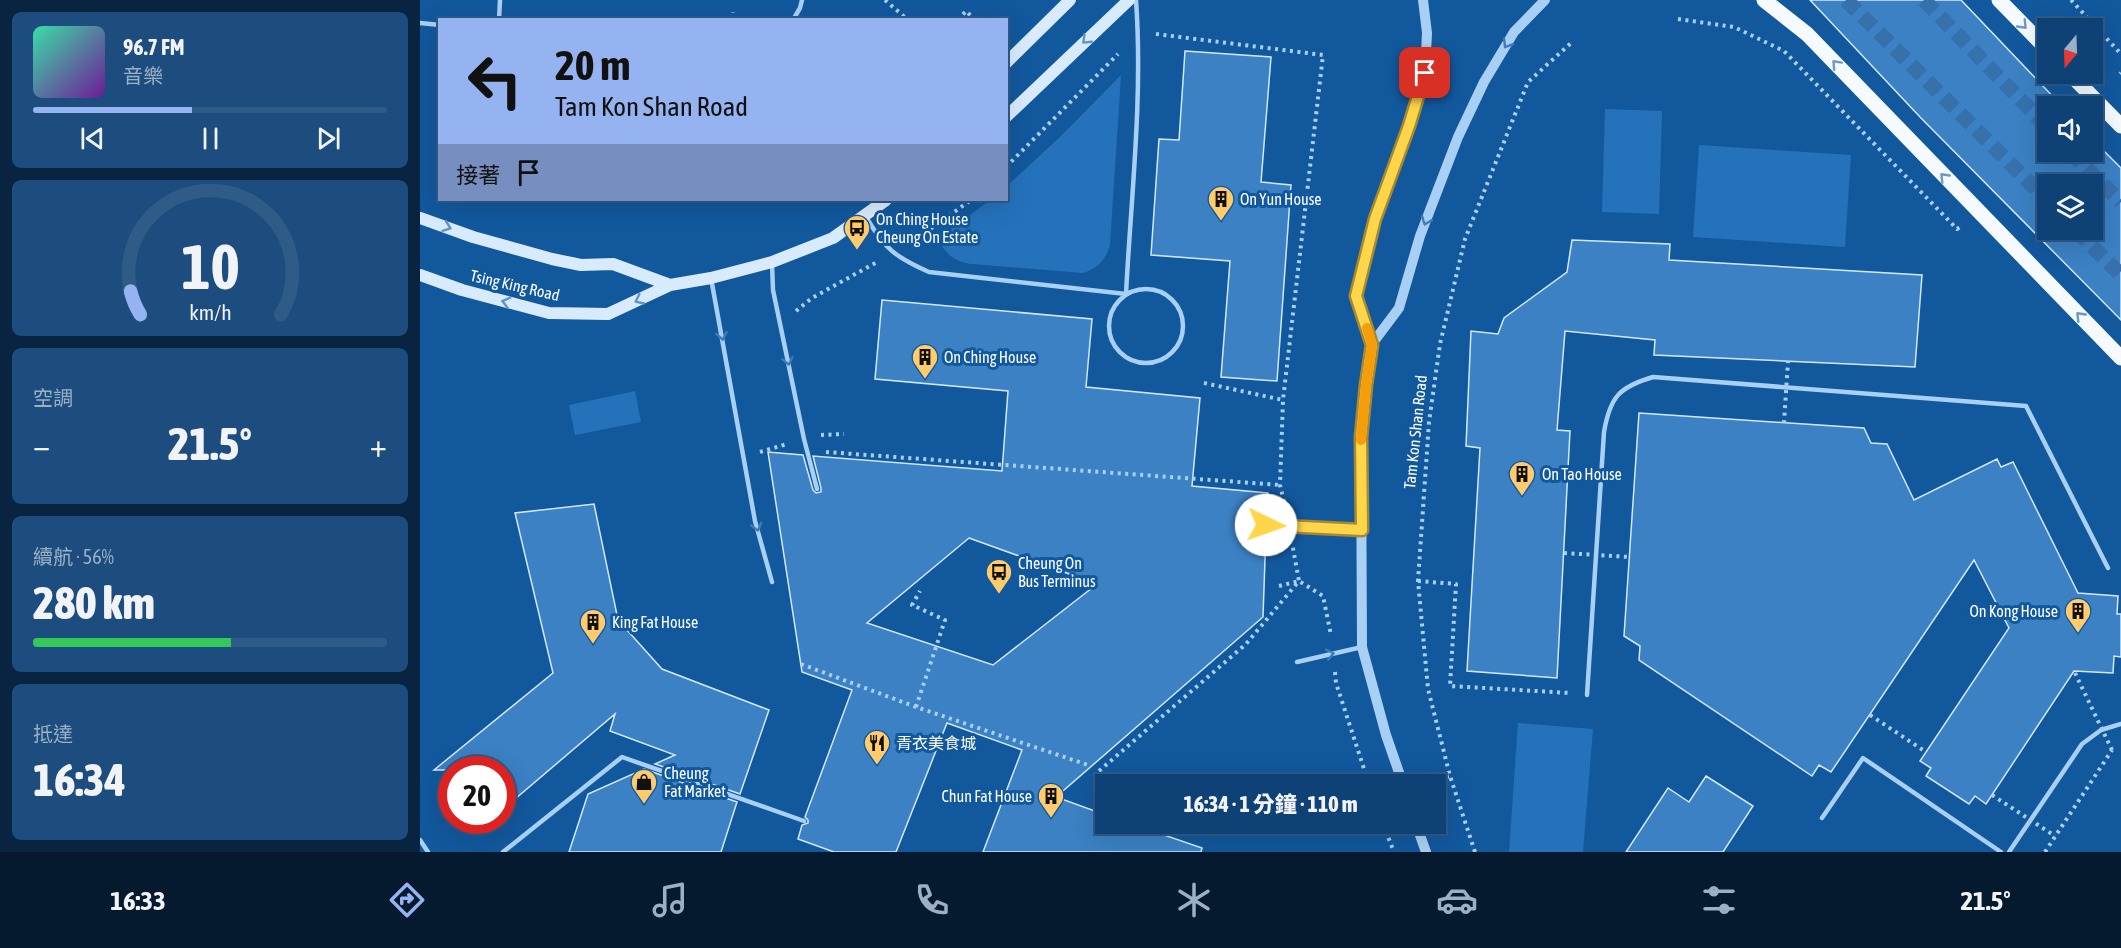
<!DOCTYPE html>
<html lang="zh-TW">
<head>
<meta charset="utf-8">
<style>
	:root { --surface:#0e4276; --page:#1c4d7e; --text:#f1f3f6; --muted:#9bb0c5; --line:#2e5b88; --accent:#95b2f1 }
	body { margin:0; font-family:"Asap Condensed","Noto Sans TC",sans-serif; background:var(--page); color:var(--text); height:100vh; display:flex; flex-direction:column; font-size:22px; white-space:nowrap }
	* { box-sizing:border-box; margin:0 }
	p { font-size:20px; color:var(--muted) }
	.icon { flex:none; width:33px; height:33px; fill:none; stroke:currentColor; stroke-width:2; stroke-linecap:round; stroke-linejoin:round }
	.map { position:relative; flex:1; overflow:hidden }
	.sheet { display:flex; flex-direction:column; gap:12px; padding:12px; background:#082441; width:420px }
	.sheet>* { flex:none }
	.hud { position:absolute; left:18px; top:18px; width:570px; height:183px; border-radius:0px; box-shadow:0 6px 24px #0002,0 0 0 2px var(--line); background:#95b2f1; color:#111; overflow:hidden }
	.needle { width:39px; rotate:199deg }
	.buttons { position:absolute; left:1617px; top:18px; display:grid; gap:12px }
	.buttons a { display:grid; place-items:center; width:66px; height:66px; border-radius:0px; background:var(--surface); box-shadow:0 6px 24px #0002,0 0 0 2px var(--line); font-size:30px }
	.speed { position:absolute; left:18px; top:756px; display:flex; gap:12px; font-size:30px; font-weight:700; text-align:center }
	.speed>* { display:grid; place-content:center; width:78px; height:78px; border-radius:50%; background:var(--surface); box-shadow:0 6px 24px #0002,0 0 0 2px var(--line); line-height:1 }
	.speed .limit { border:9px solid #d22; background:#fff; color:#111 }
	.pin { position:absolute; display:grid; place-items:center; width:51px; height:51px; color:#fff; margin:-26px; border-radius:12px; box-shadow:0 3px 9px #0006 }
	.me { position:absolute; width:66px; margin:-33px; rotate:93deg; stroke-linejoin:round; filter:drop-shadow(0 0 4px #0008) }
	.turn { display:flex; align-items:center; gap:21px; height:126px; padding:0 18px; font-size:27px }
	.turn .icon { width:78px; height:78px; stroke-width:2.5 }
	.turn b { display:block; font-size:42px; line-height:51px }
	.then { display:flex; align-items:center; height:57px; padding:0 18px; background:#0003; gap:12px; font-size:22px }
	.big { font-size:45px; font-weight:800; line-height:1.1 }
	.sheet .tile { flex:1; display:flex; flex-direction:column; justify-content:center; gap:9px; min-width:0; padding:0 21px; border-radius:9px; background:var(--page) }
	.sheet .dial { align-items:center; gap:0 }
	.dial svg { height:156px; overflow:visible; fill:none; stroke:var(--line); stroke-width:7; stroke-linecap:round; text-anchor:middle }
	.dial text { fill:var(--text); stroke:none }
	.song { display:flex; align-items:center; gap:18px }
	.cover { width:72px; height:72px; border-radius:9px; background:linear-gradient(135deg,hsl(160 70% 55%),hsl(280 70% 35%)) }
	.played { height:6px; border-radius:3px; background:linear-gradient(90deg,var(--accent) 45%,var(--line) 45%) }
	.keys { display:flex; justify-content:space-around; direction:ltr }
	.heat { display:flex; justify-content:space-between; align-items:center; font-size:33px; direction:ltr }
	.charge { height:9px; border-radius:4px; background:linear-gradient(90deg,#34c759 56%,var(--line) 0) }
	.trip { position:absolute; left:675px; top:774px; width:351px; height:60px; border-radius:0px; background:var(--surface); box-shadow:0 6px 24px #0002,0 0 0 2px var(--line); font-weight:800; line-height:60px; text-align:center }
	.dock { display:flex; height:96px; justify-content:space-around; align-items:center; background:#061a2f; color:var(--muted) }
	.dock .icon { width:42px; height:42px }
	.dock .active { color:var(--accent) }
	.dock b { font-size:27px; color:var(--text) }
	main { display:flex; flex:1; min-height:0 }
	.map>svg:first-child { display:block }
</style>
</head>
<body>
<main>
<section class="sheet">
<div class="tile">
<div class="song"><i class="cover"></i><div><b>96.7 FM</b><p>音樂</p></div></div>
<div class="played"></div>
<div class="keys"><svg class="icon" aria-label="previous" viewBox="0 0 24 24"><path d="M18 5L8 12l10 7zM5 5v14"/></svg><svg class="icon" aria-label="pause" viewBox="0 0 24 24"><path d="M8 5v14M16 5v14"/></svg><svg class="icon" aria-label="next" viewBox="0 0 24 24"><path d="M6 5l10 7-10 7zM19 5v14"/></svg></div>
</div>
<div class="tile dial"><svg viewBox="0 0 100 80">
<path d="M14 69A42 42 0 1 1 86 69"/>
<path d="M14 69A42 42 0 0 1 9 57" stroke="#95b2f1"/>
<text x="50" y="56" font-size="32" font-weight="700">10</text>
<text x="50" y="72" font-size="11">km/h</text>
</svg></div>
<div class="tile"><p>空調</p>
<div class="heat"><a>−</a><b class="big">21.5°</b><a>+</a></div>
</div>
<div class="tile"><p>續航 · 56%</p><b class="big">280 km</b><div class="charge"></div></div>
<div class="tile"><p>抵達</p><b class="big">16:34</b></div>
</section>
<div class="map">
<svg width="1701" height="852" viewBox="0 0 1701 852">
	<rect width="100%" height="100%" fill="#12589d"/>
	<path fill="#2572bb" d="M701,75L690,245C685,261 678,268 663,273L552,264C535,262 526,255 518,239L570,200H586L587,186L641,136Z
		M1185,109L1242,111L1239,214L1182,212Z
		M1279,145L1431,155L1425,247L1273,237Z
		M215,391L221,422L155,435L149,405Z
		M1098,723L1173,729L1163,852H1089Z"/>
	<path fill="#3b81c4" stroke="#d1e8fe" stroke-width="1.5" fill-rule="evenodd" d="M1390,0H1541L1642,106H1628V152H1672V139L1701,168V320L1500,117ZM1628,184H1672V230H1628Z
		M765,51L851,57L841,182L871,185L857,381L801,377L810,261L731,255L739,139L759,140Z
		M1152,240L1250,244L1249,260L1502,275L1495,367L1234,355L1235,340L1145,331L1137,430L1150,431L1137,678L1047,671L1060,448L1046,446L1051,331L1078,334L1084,318L1147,272Z
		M462,300L672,319L666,387L780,398L772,486L848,493L847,521L842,524V528L846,530L843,617L636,797L686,815V824H712L782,848L781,852H563L602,750L527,723L476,852H414L378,839L382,825L388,823V820L385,817L432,690L382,672L348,452L383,455L393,490L396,493L401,492V488L393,456L582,471L588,391L455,379ZM549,538L677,584L573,665L447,623Z
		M1219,413L1444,428L1451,443L1467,444L1494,500L1577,459L1581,467L1593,462L1658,593L1698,596L1697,614H1701V657L1694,656L1693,673L1654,671L1566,804L1555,796L1549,804L1506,776L1511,768L1500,761L1589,628L1554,560L1411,772L1399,765L1392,776L1219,660L1220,646L1204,636Z
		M174,504L198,620L242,669L349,710L320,794L235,764L255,755L190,731L195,714L82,810V770H14L133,673L95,513Z
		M224,769L317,802L301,852H149L168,794Z
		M1286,776L1333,806L1303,852H1206L1248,788L1269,802Z"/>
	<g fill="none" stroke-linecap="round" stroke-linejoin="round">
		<path stroke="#3671ac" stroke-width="15" stroke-dasharray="15 8" stroke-linecap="butt" d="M1426,0L1628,201
			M1504,0L1628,128
			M1650,152L1701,202
			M1656,230L1701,275"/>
		<path stroke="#a8cff4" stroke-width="4" stroke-dasharray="3 4.5" stroke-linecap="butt" d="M465,0L488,20
			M1651,0L1701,54
			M1258,19L1314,27L1364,51L1537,229L1542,226
			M313,20V12
			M538,20L546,11L555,20
			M736,34L903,55L863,400L860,485L865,506
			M1700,74L1701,73
			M586,167L698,54
			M492,242L551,200
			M376,311L392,298L457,262
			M784,383L863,400
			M401,435L424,434
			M340,452L367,444
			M406,452L860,485
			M998,581L1036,584L1030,686L1150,693
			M859,586L879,581L903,596L911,635
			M381,664L496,707L671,766
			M915,672L916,683L949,784
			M496,707L525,620L492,605L500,591
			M1450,715L1506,752
			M679,771L826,644L879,581L872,543
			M1004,782L1030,776
			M963,824L974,852
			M1055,852L1030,776L1008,689L998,581L1009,422L1020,344L1045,239L1108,82L1151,43
			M1625,852L1692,750"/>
		<path stroke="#a8cff4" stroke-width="4.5" d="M79,20L80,0
			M373,20L380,8L382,0
			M0,23L20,25
			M446,217C465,249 475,257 509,272L706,294C711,197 723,98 716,0
			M352,264L353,290L384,439L397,489
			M291,278L335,521L352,582
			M689 326a37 37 0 1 1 74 0a37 37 0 1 1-74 0Z
			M846,525L940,529
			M877,662L942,647
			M1167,695L1184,432C1190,397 1199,387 1233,377L1606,406L1688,568
			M1402,818L1443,758L1581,852
			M0,840L8,852
			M83,852L202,757L384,821
			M1589,852L1662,744L1681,730L1701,724"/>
		<path stroke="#a8cff4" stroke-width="10" d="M952,344L936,296L955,219L989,126L1005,73L1007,33L1003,0
			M983,784L966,735L942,647L941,437L946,385L952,344L979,308L1000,236L1038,137L1064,82L1094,32L1125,0
			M996,824L1006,852"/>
		<path stroke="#d8ebfd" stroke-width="12" d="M586,63L650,0
			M586,117L709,0
			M0,218L53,237L132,259L161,265L193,264L250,285
			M0,275L42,290L129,313L188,314L250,285L291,278L352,262L413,238L466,200"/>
		<path stroke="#f5faff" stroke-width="15" d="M1344,0L1387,34L1701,358
			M1579,0L1628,50
			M1650,74L1701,126"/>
		<path stroke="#a8cff4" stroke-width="4" stroke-dasharray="3 4.5" stroke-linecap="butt" d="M1364,423L1368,361
			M1144,553L1210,557
			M1655,673L1692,750
			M1572,795L1635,836"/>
	</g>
	<defs><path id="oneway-chevron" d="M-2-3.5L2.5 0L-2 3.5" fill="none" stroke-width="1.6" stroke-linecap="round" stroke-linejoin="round" transform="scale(1.5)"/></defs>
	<g stroke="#6d99c4">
		<use href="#oneway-chevron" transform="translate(1603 25) rotate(46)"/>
		<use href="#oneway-chevron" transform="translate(1416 64) rotate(-133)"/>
		<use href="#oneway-chevron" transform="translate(1524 177) rotate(-134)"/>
		<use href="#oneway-chevron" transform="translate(1660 316) rotate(-134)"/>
	</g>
	<g stroke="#6193c3">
		<use href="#oneway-chevron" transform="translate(666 40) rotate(136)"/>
		<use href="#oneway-chevron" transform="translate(27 227) rotate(20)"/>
		<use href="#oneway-chevron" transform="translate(219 300) rotate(155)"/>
		<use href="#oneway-chevron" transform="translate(86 302) rotate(-165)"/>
	</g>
	<g stroke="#3f7cb7">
		<use href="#oneway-chevron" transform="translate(1087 44) rotate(121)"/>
		<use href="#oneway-chevron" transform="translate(1006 221) rotate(111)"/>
		<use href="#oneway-chevron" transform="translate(302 336) rotate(80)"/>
		<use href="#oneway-chevron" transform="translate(368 361) rotate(78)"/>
		<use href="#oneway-chevron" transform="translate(337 527) rotate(75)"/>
		<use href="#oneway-chevron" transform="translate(910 654) rotate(-12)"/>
	</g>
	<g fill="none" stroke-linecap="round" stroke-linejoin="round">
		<g stroke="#a68a30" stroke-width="15">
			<path id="route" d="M846,525L942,530L941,437L946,385L952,345L936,296L955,219L989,126L1005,73"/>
		</g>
		<use href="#route" stroke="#ffd54a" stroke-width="10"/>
		<path stroke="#f59e0b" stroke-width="10" d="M941,440L946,385L952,345L947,328"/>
	</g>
	<defs>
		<g id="building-pin" transform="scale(1.35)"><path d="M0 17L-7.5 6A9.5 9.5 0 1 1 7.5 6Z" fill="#ffcb6b" stroke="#12589d"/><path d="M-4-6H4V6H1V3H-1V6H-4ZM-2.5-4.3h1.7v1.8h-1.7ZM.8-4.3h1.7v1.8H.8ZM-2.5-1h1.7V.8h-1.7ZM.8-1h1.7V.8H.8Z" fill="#111"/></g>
		<g id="bus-pin" transform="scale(1.35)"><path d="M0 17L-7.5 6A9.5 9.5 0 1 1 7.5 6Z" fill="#ffcb6b" stroke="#12589d"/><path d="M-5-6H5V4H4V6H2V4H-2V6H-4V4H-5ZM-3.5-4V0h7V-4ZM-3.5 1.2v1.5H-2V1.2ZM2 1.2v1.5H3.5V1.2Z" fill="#111"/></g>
		<g id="restaurant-pin" transform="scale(1.35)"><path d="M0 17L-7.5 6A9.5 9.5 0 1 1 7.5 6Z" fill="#ffcb6b" stroke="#12589d"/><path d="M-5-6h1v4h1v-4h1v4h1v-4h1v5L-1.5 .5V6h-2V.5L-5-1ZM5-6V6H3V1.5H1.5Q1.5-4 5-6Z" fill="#111"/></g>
		<g id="shop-pin" transform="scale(1.35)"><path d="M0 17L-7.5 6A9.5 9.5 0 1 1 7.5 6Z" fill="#ffcb6b" stroke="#12589d"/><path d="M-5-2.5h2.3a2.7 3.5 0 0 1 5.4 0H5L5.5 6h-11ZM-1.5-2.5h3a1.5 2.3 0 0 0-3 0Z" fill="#111"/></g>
	</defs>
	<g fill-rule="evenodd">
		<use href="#building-pin" x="801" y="199"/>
		<use href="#bus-pin" x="437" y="228"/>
		<use href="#building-pin" x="505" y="357"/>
		<use href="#building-pin" x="1102" y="474"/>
		<use href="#bus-pin" x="579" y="572"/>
		<use href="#building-pin" x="1658" y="611"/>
		<use href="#building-pin" x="173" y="622"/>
		<use href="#restaurant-pin" x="457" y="743"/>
		<use href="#shop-pin" x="224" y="782"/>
		<use href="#building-pin" x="631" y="796"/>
	</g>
	<g text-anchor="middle" stroke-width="6" stroke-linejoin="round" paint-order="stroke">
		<g font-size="16" fill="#fff" stroke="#12589d" text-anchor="start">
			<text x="820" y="205">On Yun House</text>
			<text x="456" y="225">On Ching House<tspan x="456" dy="18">Cheung On Estate</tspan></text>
			<text x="524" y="363">On Ching House</text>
			<text x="1122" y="480">On Tao House</text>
			<text x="598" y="569">Cheung On<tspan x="598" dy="18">Bus Terminus</tspan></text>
			<text x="1638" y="617" text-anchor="end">On Kong House</text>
			<text x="192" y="628">King Fat House</text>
			<text x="476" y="749">青衣美食城</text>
			<text x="244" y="779">Cheung<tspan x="244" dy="18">Fat Market</tspan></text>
			<text x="612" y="802" text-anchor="end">Chun Fat House</text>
		</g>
		<g font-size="16" fill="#fff" stroke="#12589d">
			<text transform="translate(95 285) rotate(13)" y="6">Tsing King Road</text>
			<text transform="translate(995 432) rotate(-84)" y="6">Tam Kon Shan Road</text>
		</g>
	</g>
</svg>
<div class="buttons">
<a><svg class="needle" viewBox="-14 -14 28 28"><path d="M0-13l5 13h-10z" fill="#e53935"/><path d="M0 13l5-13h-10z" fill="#9bb0c5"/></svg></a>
<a><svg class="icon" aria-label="sound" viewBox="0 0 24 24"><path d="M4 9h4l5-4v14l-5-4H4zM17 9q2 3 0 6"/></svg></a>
<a><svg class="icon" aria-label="layers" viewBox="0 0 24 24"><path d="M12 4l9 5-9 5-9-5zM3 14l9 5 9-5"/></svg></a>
</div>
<div class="speed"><div class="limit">20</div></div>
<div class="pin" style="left:1005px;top:73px;background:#d93025"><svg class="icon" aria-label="arrive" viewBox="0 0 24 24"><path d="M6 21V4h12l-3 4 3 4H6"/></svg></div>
<svg class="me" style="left:846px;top:525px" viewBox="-20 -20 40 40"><circle r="19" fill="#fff"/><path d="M0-13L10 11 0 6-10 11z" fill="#ffd54a"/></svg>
<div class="trip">16:34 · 1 分鐘 · 110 m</div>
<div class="hud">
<div class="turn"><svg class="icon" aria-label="left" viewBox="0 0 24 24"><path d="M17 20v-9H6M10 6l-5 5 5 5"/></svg><div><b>20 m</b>Tam Kon Shan Road</div></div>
<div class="then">接著<svg class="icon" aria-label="arrive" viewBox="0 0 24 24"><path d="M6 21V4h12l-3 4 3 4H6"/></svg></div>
</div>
</div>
</main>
<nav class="dock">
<b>16:33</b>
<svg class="icon active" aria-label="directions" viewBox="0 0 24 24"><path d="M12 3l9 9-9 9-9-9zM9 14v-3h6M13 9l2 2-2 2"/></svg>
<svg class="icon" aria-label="music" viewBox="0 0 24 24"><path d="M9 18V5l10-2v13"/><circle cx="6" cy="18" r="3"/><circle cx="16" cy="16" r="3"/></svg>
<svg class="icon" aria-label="phone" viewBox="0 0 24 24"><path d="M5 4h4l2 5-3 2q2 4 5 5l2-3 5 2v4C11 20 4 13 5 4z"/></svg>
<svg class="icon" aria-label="climate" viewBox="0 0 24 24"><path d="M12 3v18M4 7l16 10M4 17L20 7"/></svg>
<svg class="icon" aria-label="car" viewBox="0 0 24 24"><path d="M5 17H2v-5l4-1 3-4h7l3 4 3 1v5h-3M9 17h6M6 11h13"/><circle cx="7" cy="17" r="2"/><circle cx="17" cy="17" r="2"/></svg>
<svg class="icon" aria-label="filters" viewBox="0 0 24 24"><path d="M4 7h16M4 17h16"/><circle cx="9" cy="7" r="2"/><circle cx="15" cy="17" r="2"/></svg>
<b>21.5°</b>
</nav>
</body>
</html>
